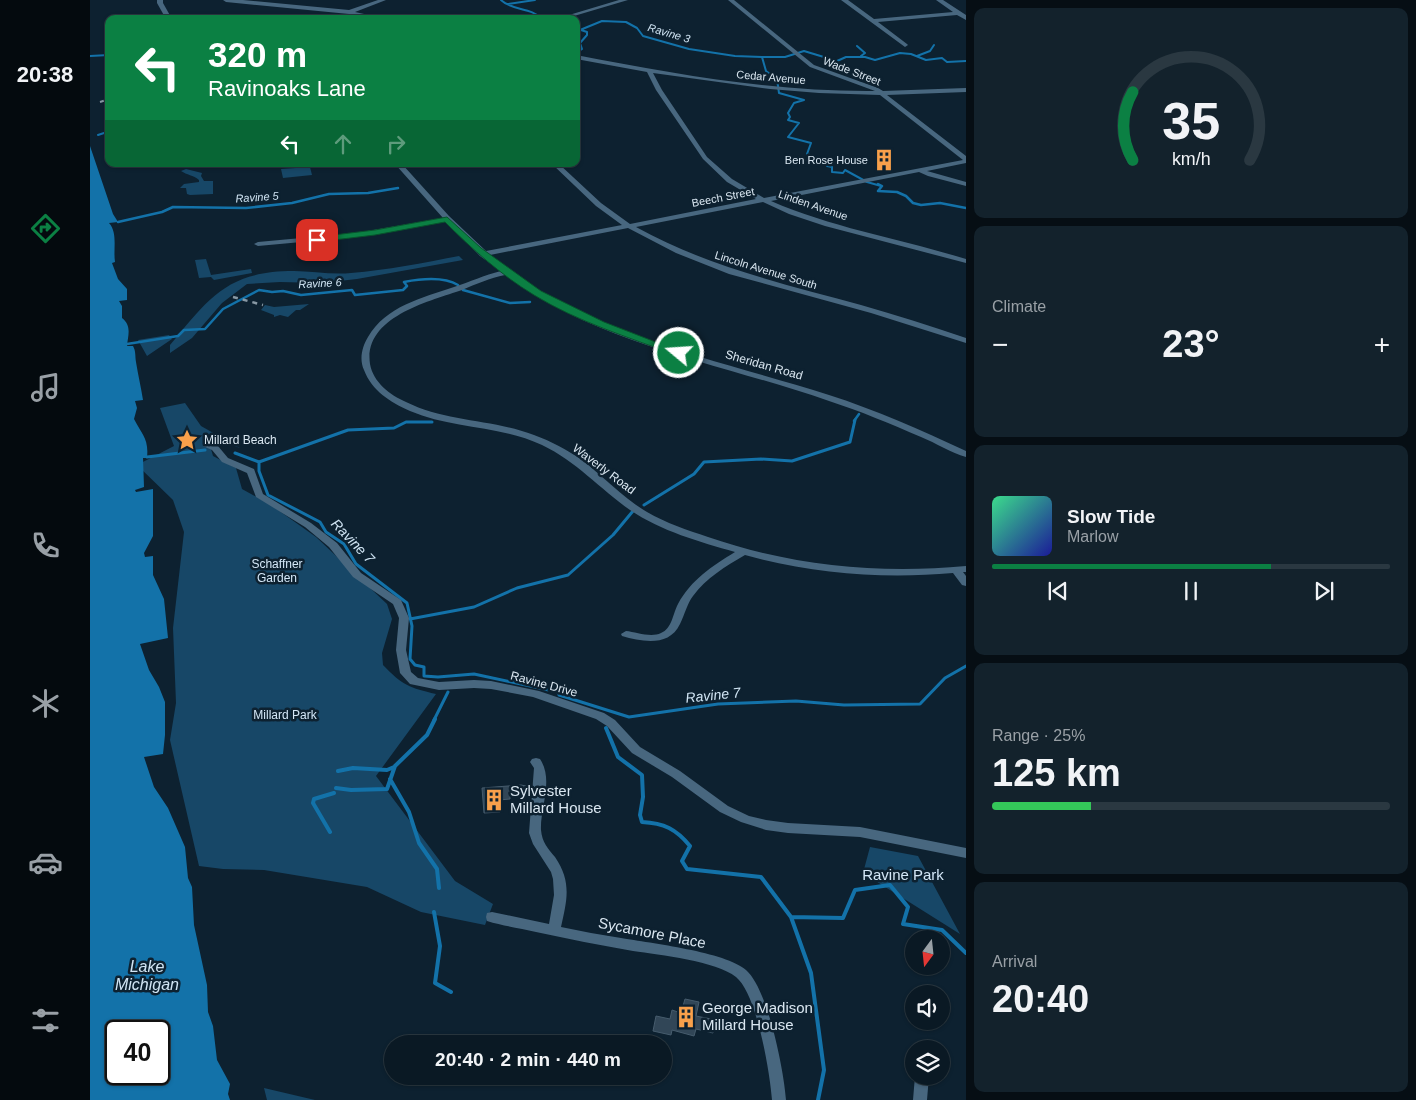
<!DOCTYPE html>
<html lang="en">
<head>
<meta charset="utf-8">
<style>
	:root { --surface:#0a1924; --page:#13222c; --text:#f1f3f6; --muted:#99a0a6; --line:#2a3841; --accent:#0b8043 }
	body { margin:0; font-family:Arial,sans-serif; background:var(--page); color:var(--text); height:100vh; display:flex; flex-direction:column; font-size:19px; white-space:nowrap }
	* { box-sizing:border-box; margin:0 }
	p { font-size:16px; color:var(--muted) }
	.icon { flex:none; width:28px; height:28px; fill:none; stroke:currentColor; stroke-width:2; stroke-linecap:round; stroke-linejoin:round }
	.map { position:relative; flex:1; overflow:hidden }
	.drawer { display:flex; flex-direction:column; gap:8px; padding:8px; background:#060e14; width:450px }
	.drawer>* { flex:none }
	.top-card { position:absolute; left:15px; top:15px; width:475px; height:152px; border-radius:10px; box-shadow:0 1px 4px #0004,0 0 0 1px var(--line); background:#0b8043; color:#fff; overflow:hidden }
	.needle { width:32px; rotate:195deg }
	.controls { position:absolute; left:815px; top:930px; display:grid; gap:10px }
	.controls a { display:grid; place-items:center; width:45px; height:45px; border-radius:50%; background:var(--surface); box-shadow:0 1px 4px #0004,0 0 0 1px var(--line); font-size:25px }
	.speed { position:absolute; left:15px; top:1020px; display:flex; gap:10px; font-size:25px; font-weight:700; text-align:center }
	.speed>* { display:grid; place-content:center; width:65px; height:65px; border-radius:50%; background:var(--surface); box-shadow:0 1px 4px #0004,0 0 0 1px var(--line); line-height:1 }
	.speed .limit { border:2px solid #111; border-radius:8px; background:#fff; color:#111 }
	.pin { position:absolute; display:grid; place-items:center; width:42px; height:42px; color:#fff; margin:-21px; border-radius:10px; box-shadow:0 2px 8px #0006 }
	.me { position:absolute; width:55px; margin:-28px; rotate:288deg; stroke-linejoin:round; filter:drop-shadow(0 0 4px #0008) }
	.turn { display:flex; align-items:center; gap:18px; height:105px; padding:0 20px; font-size:22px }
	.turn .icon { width:65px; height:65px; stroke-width:2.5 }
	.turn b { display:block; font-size:35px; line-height:42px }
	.lanes { display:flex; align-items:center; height:48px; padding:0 20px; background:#0003; justify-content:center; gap:25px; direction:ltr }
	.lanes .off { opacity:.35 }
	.big { font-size:38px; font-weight:800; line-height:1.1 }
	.drawer .widget { flex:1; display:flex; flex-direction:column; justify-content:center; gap:8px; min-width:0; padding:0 18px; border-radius:10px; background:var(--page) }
	.drawer .dial { align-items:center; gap:0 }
	.dial svg { height:130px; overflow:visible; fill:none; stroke:var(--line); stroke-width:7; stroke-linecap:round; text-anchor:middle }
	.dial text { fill:var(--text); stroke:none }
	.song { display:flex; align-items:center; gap:15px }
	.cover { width:60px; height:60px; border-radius:8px; background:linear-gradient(135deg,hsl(150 70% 55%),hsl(240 70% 35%)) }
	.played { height:5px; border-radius:2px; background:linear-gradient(90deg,var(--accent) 70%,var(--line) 70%) }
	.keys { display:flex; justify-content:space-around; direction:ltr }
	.heat { display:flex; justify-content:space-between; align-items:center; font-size:28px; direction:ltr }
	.charge { height:8px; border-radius:4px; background:linear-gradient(90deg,#34c759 25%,var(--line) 0) }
	.trip { position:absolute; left:294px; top:1035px; width:288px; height:50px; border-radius:25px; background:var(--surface); box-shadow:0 1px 4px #0004,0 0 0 1px var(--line); font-weight:800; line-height:50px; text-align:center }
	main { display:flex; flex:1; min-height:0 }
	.menu { display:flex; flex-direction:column; width:90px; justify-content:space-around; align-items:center; background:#040a0e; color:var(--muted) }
	.menu .icon { width:35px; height:35px }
	.menu .active { color:var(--accent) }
	.menu b { font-size:22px; color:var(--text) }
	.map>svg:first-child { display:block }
</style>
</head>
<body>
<main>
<nav class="menu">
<b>20:38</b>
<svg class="icon active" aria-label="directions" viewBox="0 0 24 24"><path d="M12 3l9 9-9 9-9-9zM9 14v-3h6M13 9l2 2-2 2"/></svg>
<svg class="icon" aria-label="music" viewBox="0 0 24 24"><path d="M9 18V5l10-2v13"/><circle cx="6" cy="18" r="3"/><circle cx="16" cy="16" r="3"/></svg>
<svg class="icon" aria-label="phone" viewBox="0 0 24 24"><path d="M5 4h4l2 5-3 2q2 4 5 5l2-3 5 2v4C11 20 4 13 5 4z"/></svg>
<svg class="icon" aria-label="climate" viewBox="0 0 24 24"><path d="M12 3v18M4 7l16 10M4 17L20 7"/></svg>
<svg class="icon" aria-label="car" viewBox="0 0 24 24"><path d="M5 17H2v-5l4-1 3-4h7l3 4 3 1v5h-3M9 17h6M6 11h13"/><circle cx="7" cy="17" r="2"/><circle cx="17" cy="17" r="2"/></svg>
<svg class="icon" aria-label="filters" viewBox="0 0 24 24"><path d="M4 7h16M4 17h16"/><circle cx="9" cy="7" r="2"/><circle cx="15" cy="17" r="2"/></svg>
</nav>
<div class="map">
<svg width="876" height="1100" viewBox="0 0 876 1100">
	<rect width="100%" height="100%" fill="#0d2130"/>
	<path fill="#174767" d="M220,167L222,175L193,178L191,169Z
		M96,169L112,173L111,176L114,181H123V194L100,195L97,194L96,188H90L94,184L109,182V180C103,175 97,175 91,171Z
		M369,256L373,260L267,279L231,283L190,282L157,284L132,303L102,338L80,353V345C119,298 137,271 204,271C222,271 242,275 261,273C297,270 333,263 369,256Z
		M116,259L121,275L161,269L162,273L124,280L121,277L109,278L105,260Z
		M219,304L210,310H206L198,317L190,315L184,317V315L171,310L175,305L184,307Z
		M79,335L82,339L57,356L48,340Z
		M95,403L111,426L150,448L128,440L119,442L123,456L146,468L152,489L181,505L226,537L297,604L302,619L292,653L293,665C312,685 320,688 346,694L286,776L365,881L403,904L395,925L331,912L277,887L174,870L133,869L109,866L80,740L86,703L83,628L94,532L83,500L47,465L84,446L70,408Z
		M780,847L828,856L870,934L773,873Z
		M174,1088L225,1100H177Z"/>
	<path fill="#1372a9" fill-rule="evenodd" d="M0,146L23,214L28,222L19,223C28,233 23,249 25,262L22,263L28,279L37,289V300L29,301L32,306V318C42,326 38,335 37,346H43C46,351 45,356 46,362C48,375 51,387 53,400L45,401L47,408L44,419C52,435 59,438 57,458H53L54,487L45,490L46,492L63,489V536L54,553L55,557L63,556V575L74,599L78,638L50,644L59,670L69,687L75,702V735L73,754L54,757L64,787L78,808L95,847L98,878L102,887L104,925L117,985L118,1012L123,1026L127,1060L140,1084L138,1094L140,1100H0ZM26,1031H69V1074H26Z"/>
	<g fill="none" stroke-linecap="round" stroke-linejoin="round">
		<path stroke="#1372a9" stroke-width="2" d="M411,0C422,11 441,7 452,19
			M418,4L445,0
			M459,19H469
			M486,29L490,30L512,21L536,22L547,28L553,36L599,49L645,56L672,57H695L714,51L747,61L756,57H775L785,60L810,53L821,54L836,60L852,58L857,62L876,61
			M767,46L775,53L771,56
			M486,53L492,49L490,43L497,35V32L491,30
			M0,56L19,55
			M827,56L840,51L844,45
			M672,57L676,71L687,79L689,93L714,100L704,103L698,113L700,117L698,120L709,123L698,137L721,143L717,154L738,161L737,166L742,167V172L753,173L755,170L777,182L791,186
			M8,135L17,132"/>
		<path stroke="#1372a9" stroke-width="2.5" d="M788,184L792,186L788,191L807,192L816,196L823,203L831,205L850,203L876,208
			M28,222L72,212L83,207L156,208L202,203L239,194L278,193L308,188
			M373,290L420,303L440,302
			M37,344L88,336L94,330L115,329L133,309L169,290L182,292L193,291L211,295L262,290L265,295L313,290L317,286L314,282C330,279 353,276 368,285
			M764,421L769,414"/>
		<path stroke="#1372a9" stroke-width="3" d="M145,453L169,462V471L178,495L230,522L236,532L254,544L266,564L317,603L322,626L320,659L325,665L334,667V676L348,677L384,674L468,692L469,695L539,717L628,704L706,701L754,705L830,704L855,678L876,666
			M57,457L115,450
			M169,462L258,430L304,428L316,422H342
			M554,505L604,474L614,462L671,459L702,461L760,442L765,420
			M320,619L384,607L427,588L478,575L523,535L543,511
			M344,720L358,692"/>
		<path stroke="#1372a9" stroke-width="4" d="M516,728L528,757L552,775L553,797L550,815L552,822C574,823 586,829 600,846L592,861L597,869L671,877L701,917L753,918L765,890L800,885L818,907L813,924L852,930L876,953
			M248,771L263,768L297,770L304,767
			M300,779L319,812L329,843L347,869L349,888
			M246,788L261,790L297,789L305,766L337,735L345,719
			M240,832L223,803L224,799L244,793
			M344,912L350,946L345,983L361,992
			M701,917L721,973L734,1070L728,1100"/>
	</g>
	<path fill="#314657" stroke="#465c6d" d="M431,785L436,786V793L420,794V799L409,800L410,812L394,813L392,788Z
		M595,999L609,1002L606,1016L626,1020L623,1033L606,1029L604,1036L582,1030L581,1035L563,1031L566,1016L580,1019L582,1010L591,1013Z"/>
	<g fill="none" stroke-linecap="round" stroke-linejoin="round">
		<path fill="#48677f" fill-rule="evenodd" d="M67,0H73V3L82,19H76L67,3Z
			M133,0H153L259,10L288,0H296L265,12L297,19H284L259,14L136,2Z
			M529,0H538L484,16L479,15Z
			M638,0H644L724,65L788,88L793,91L876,88V92L797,95L876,156V163L837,171L876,182V186L838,176L829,172L681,201C743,228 811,239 876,259V263L735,226L699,214L673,202L546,227C616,266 694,284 771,305C806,315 841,326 876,338V343L781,313L639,274L586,253L538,228L400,255C495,335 623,358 739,395C786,410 831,430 876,451V457C861,453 846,443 831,437C801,424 770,411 739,401C630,363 510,345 415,275C400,278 386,284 372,290C340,301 273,317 280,364C283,382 300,395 316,402C356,422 402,419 444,435C461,441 477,450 492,460C514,477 533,498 557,512C576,523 597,530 618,537C702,566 788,574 876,566V572H873L876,576V586L872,585L863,573C793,579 723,574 655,555C636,566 616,578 603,596C597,604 595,614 590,624C579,647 553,642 532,636L531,634L536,631C546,632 561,638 571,633C582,629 583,613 588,604C601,580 622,566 645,552C610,542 571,531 540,510C510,489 486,461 452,445C409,425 362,429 320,411C300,402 282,391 274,370C269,359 272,347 278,337C296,306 332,298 364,287C380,282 394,275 411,271L390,256L356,221L266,237L168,246L164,244L168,242L266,233L353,218L305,164H312L359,216L396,251L532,225L506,206L462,164H469L511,203L540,224L666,199L637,182L613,159L566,90L557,72L486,59V55C584,74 685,92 785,91L720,67ZM563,73L680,89L729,93L790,95L873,160L674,198L642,179L617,157L572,90Z
			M751,0H758L784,19L863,12L846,0H853L876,15V20L867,15L788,22L817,44L818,45L815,47Z
			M118,443L128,446L138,458L164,469L173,494L221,523L247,543L271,573L311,600L319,618L316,650L321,672L328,678L349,682L384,680L401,681L449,691L514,713L525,720L550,747L590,771L638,806L659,816L676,820L698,823L770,827L876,848V858L770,837L698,833L676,830L651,822L630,812L582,777L542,753L517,726L506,719L443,697L401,689L384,688L349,690L320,684L310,673L306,650L309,618L303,604L263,577L239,547L215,527L166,497L157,473L132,462L122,450L113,446Z
			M446,758L450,759C464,780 450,807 451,830C452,842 458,849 465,857C482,882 477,900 471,927C491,931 511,935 531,938C560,943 636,952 656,970C678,989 694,1071 696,1100H682C680,1073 667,994 646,977C626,961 570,955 543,951C510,945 478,939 446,932C430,928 413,926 397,921L396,917L397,913L402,912L459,924L464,895L463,879L461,872L443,844L439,833L444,768L440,762L442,759Z
			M825,1076H839L837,1100H823Z"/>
		<path stroke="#8898a4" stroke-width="2" stroke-dasharray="4 4" stroke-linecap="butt" d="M10,102L19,99"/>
		<path stroke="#8898a4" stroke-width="2.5" stroke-dasharray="5 5" stroke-linecap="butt" d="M143,297L173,305"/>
	</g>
	<path fill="#0b8043" stroke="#07532c" d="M357,217L391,248L451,291L514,322L594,353L589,355H586C538,337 488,322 444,295C411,275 382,249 355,222L285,235L227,242L223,240L227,237L285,230Z"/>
	<defs>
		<g id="building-bare" transform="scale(1.725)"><path d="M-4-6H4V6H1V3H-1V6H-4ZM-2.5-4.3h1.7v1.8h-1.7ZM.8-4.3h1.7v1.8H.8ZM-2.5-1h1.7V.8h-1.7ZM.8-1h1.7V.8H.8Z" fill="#f8a04b" stroke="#0d2130" stroke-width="2.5" paint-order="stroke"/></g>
		<g id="sight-bare" transform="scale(1.725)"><path d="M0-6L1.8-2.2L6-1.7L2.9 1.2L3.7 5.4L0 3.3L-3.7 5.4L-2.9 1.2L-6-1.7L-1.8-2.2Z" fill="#f8a04b" stroke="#0d2130" stroke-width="2.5" paint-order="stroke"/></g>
	</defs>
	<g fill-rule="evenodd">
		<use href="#building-bare" x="794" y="160"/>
		<use href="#sight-bare" x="97" y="440"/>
		<use href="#building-bare" x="404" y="800"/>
		<use href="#building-bare" x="596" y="1017"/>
	</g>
	<g text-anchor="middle" stroke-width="5" stroke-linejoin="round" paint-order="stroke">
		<g font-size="11" font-style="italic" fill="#d1e5f4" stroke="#0d2130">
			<text transform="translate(579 33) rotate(16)" y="4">Ravine 3</text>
			<text transform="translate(167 197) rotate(-4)" y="4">Ravine 5</text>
			<text transform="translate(230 283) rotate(-3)" y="4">Ravine 6</text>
		</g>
		<g font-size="11" fill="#dae7f1" stroke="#0d2130">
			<text transform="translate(762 71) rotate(21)" y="4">Wade Street</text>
			<text transform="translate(681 77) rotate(5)" y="4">Cedar Avenue</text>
			<text transform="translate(633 197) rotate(-11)" y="4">Beech Street</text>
			<text transform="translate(723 205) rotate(19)" y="4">Linden Avenue</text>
			<text transform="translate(676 270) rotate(17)" y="4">Lincoln Avenue South</text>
		</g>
		<g font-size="11" fill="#dae7f1" stroke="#0d2130" text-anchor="end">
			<text x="778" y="164">Ben Rose House</text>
		</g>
		<g font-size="12" fill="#dae7f1" stroke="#0d2130">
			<text transform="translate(674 365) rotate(16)" y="4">Sheridan Road</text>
			<text transform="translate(514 469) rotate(37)" y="4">Waverly Road</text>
			<text transform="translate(454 684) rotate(15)" y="4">Ravine Drive</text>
		</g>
		<g font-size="12" fill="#dae7f1" stroke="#0d2130" text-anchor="start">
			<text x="114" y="444">Millard Beach</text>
		</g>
		<g font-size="12" fill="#d4e7f7" stroke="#0d2130">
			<text x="187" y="568">Schaffner<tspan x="187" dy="14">Garden</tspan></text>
			<text x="195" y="719">Millard Park</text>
		</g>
		<g font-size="14" font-style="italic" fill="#d1e5f4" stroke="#0d2130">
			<text transform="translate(263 541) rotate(46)" y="5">Ravine 7</text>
			<text transform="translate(623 695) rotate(-6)" y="5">Ravine 7</text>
		</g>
		<g font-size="15" fill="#dae7f1" stroke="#0d2130" text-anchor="start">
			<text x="420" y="796">Sylvester<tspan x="420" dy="17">Millard House</tspan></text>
			<text x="612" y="1013">George Madison<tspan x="612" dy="17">Millard House</tspan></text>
		</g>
		<g font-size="15" fill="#d4e7f7" stroke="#0d2130">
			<text x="813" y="880">Ravine Park</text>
		</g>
		<g font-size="15" fill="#dae7f1" stroke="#0d2130">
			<text transform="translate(562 933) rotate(11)" y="5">Sycamore Place</text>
		</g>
		<g font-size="16" font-style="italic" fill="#d1e5f4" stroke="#0d2130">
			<text x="57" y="972">Lake<tspan x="57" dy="18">Michigan</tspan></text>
		</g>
	</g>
</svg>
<div class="controls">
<a><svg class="needle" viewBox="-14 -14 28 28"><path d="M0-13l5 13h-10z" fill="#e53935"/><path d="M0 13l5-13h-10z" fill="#99a0a6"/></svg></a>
<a><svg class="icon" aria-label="sound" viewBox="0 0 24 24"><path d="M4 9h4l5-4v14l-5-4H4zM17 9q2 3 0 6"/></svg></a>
<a><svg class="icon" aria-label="layers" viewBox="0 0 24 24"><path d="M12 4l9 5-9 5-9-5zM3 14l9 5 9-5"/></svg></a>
</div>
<div class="speed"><div class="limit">40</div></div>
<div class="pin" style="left:227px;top:240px;background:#d93025"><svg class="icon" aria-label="arrive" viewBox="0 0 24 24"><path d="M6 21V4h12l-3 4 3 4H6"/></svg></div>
<svg class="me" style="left:589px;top:353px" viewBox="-20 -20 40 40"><circle r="17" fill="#0b8043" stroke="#fff" stroke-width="3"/><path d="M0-11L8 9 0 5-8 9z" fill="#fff"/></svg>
<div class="trip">20:40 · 2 min · 440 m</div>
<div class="top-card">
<div class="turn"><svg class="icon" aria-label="left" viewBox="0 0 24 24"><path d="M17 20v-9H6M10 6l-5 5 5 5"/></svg><div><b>320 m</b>Ravinoaks Lane</div></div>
<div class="lanes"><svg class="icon" aria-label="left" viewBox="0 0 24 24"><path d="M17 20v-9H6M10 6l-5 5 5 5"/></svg><svg class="icon off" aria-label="ahead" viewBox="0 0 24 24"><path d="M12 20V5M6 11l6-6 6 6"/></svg><svg class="icon off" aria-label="right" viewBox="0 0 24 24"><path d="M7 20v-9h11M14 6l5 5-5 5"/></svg></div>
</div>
</div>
<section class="drawer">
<div class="widget dial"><svg viewBox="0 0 100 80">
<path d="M14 69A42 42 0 1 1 86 69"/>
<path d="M14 69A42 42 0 0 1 14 27" stroke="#0b8043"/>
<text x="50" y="56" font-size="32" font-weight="700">35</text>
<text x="50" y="72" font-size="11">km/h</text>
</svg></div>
<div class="widget"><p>Climate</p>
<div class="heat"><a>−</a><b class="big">23°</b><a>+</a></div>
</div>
<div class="widget">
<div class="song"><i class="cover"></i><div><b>Slow Tide</b><p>Marlow</p></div></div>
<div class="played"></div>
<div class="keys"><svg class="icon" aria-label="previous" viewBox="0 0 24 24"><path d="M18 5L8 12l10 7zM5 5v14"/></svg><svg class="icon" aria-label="pause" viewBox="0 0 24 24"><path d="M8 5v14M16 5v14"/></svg><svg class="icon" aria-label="next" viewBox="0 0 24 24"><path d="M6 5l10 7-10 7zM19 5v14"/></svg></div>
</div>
<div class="widget"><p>Range · 25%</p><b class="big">125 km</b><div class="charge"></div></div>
<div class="widget"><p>Arrival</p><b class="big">20:40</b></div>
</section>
</main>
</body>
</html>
